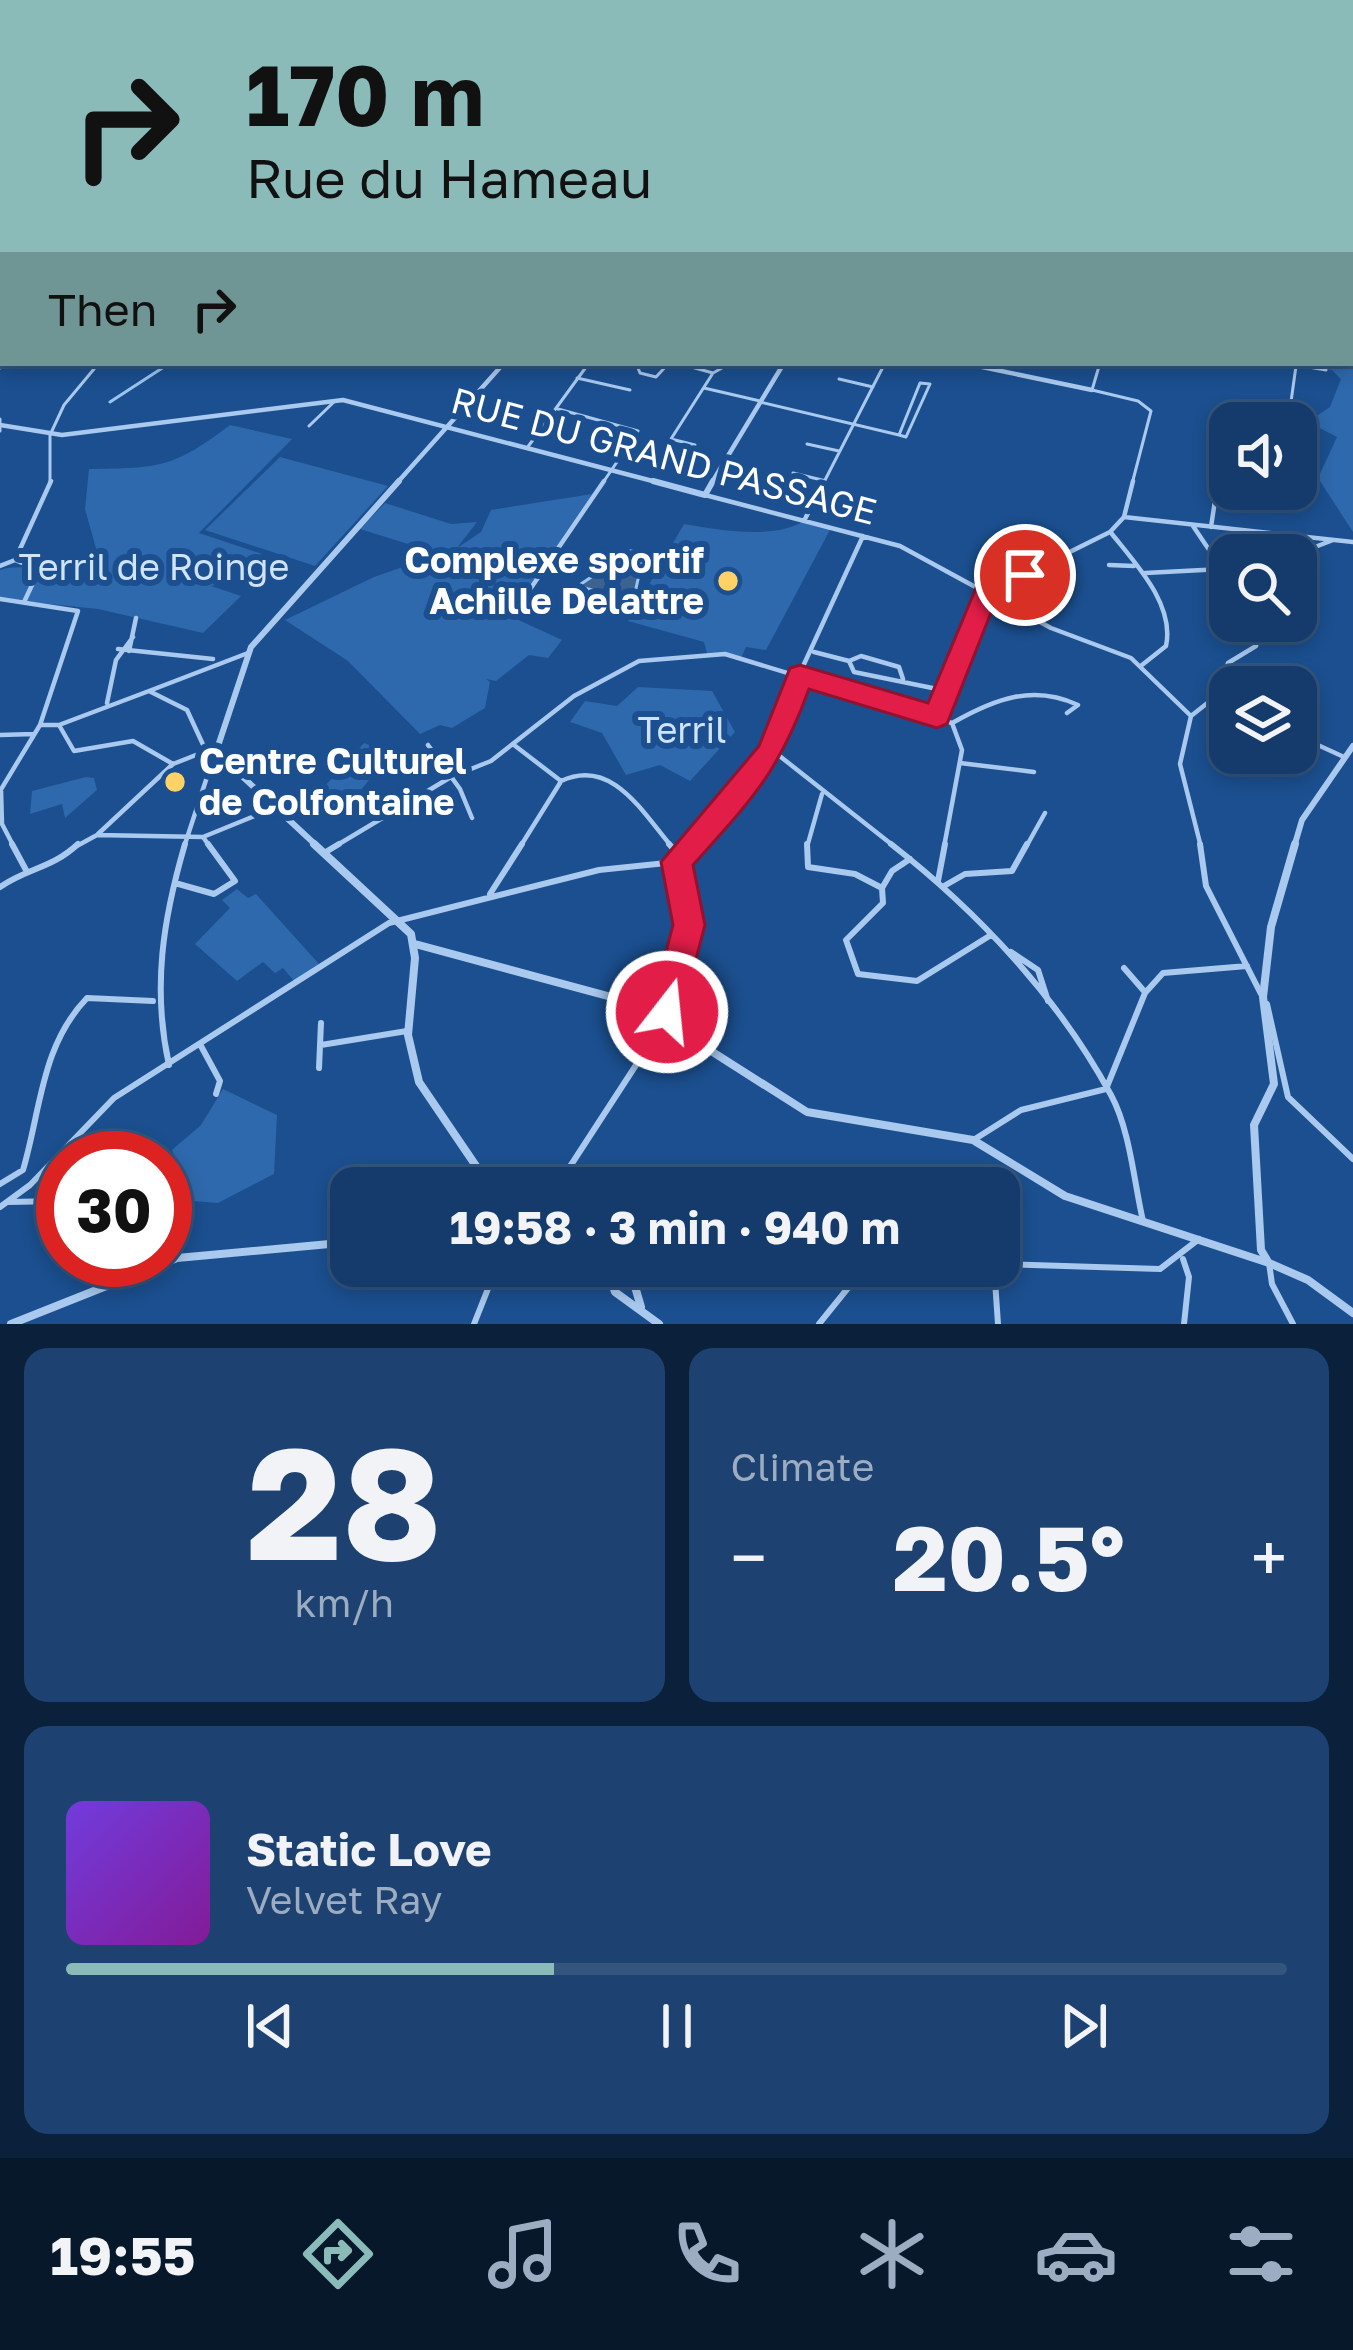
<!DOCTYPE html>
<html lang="en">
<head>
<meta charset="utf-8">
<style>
	:root { --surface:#143b6b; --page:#1d4271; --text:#f1f3f6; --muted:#9dadc1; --line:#33557e; --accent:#8bbbb9 }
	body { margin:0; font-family:"Golos Text",sans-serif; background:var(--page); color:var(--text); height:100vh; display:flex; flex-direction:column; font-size:45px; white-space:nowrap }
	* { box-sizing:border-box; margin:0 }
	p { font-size:39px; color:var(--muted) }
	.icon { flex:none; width:66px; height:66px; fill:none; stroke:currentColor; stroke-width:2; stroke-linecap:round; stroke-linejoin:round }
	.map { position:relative; height:1324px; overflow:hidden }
	.sheet { display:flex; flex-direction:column; gap:24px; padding:24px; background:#0b203b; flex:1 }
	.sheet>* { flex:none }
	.top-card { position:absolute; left:0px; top:0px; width:1353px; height:366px; box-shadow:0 6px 18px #0003,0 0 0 3px var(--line); background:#8bbbb9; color:#111; overflow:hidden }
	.fabs { position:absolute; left:1209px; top:402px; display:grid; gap:24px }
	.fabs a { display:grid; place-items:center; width:108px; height:108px; border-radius:24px; background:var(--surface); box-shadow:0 6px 18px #0003,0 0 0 3px var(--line); font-size:60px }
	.speed { position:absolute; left:36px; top:1131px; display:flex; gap:24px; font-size:60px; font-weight:700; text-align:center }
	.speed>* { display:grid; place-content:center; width:156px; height:156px; border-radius:50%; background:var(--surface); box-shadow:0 6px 18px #0003,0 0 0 3px var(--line); line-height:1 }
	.speed .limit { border:18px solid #d22; background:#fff; color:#111 }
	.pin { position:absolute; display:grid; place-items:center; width:102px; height:102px; color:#fff; margin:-51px; border:6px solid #fff; border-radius:50%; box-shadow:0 3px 12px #0007 }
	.me { position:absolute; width:132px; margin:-66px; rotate:16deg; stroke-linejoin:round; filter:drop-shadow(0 0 9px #0008) }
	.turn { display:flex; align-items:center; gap:42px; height:252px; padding:0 48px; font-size:54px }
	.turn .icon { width:156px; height:156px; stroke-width:2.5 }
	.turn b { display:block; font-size:84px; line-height:102px }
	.then { display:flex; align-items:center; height:114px; padding:0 48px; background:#0003; gap:24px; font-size:45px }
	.big { font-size:90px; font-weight:700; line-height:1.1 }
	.sheet .card { flex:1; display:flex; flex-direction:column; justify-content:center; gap:18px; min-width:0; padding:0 42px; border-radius:24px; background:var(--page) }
	.sheet .dial { align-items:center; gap:0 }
	.dial b { font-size:156px; line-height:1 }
	.song { display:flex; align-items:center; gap:36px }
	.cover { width:144px; height:144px; border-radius:18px; background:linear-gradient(135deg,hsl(260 70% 55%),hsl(290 70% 35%)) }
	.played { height:12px; border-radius:6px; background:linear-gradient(90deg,var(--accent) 40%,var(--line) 40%) }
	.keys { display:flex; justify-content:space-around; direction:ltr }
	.heat { display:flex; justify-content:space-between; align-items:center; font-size:66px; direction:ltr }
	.sheet .tiles { flex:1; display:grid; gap:24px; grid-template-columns:1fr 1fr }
	.card:last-child { grid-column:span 2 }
	.trip { position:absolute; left:330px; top:1167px; width:690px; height:120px; border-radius:24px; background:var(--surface); box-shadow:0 6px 18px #0003,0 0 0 3px var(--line); font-weight:700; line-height:120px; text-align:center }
	.dock { display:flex; height:192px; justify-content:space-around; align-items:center; background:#08182b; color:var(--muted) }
	.dock .icon { width:84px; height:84px }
	.dock .current { color:var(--accent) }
	.dock b { font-size:54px; color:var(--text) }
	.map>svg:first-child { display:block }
</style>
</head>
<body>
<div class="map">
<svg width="1353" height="1324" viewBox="0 0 1353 1324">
	<rect width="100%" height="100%" fill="#1b4f8f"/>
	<path fill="#2e69ad" d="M678,0H1353V532L1318,478L1337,437L1308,422L1330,407L1341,379L1332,370L1279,363H1350V3Z
		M230,425L292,439L199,533L280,560L267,569L242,564L225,583L211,586L241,596L203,633L98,609L0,599V570C32,559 69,586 100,563L85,509L89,469C160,468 173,468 230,425Z
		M280,457L388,486L315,566L205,530Z
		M592,494L510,616L562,640L548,658L529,655L496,681L486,679L490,682L485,708L452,728L440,725L420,734L348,661L285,620L374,577L440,554L360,529L385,503L451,524L477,522L457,548L481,532L491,510Z
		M804,521L831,528L766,650L746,647L741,658L707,653L704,642L628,621L684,524C719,530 773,540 804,521Z
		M638,687L712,691L735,732L690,781L660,765L626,775L602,733L570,722L585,701L617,706Z
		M364,743L391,753L343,812L315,797Z
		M86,777L94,778L97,790L65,818L62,804L30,814L32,791Z
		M237,889L248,898L256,894L319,964L294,981L283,968L275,973L263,962L237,981L195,944L230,908L222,900Z
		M223,1089L277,1115L274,1174L218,1203L192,1201L172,1150L201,1125Z"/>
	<path fill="#3c6290" stroke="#9cc4f0" stroke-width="3" d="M630,551L644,552L633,602L578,586Z"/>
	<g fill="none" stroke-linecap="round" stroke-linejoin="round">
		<path stroke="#9cc4f0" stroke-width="3" d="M675,3L683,0
			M110,402L170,363"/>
		<path stroke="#a9c9ee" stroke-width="3" d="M297,3L312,0
			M0,244L3,236
			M0,306V319
			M636,363L640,373L656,377L669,363
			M677,363L713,373
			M1100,363L1092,390L1138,401L1151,411L1132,484
			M1279,363L1296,366L1288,423
			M1297,365L1326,370
			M0,368L8,363
			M577,378L630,390
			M839,379L873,387
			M920,383L930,384L906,437L899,435Z
			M704,388L760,401
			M760,402L899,435
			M1246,408L1287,417
			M558,409L638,431L602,484
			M0,419V431
			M309,426L335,401
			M807,444L839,451
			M695,445L671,439L713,373L731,363
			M527,448L589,363
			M793,473L822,480
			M50,484V435L64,405L99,363
			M823,484L885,363"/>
		<path stroke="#a9c9ee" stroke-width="4.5" d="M705,495L900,546L1051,628L1131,658L1191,716L1180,764L1201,847
			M1124,517L1353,542
			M804,521L824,481
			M1211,527L1218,481
			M1112,534C1136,564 1175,605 1166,646L1142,665
			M15,560L51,481
			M1109,565L1134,566
			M0,566L15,560L39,570L25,600
			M1145,573L1222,569L1193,526
			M1296,577L1315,547L1333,540
			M0,599L78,611L40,725L0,791
			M520,604L604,481
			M118,649L213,659
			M129,651L136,618
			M814,652L849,661
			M903,679L899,667L861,656L849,661L854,672L947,691
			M149,691L248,653
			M1215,697L1228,663L1256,646L1263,621
			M107,703L116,660L133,637
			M938,714L985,594L1110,532L1124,517L1133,481
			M1191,716L1215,697H1230
			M954,722C995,699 1033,684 1078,705L1067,713
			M40,725H59L149,691L187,710L206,751L217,749
			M59,725L74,751L133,741L173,764
			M0,735L34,734
			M1296,735L1344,757
			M428,745L460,789L472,818
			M514,745L561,781C612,757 642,812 672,847
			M772,750L895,847
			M960,763L1034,772
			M1,789L2,824L14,847
			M98,834L173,764L206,751
			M203,837L210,847
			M75,847L97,835L203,837L274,808
			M184,847L208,774L221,760
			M334,847L451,777L491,761L574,696L639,661L725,654L952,723L962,750L944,847
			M520,847L560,783
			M691,847L737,799L772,750L799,675L863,536
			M807,847L822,794
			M1026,847L1045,813"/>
		<path stroke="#a9c9ee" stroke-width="6" d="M12,844L26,870
			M669,844L680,856
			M807,844L808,867L855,874L882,888L892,871L910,859
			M891,844C978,912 1058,997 1111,1095C1130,1130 1134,1182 1143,1221
			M1200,844L1206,886L1261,994
			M324,853L339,844
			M938,881L945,844
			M175,883L214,894L235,881L208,844
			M944,886L965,874L1012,871L1027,844
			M0,887C30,867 51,869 78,844
			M882,888L883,903L846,940L858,974L917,981L991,935
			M490,894L522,844
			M1011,952L1038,970L1048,1001
			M1124,968L1144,991
			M1267,1004L1288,1097L1353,1159
			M667,1012L689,925L676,862
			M321,1045L407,1031
			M201,1046L220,1081L216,1094
			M169,1065C152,988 163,919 185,844
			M319,1068L321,1023
			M975,1139L1021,1110L1106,1089L1145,993L1163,973L1247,966
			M0,1184L23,1170C41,1109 41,1046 87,998L153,1001
			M556,1188L664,1022
			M676,1188L674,1178L681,1173L777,1178L788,1188
			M7,1202L63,1201
			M0,1207L30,1185L114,1098L389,923L599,870L676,862L694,844
			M1183,1259L1189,1277L1184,1324
			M1269,1263L1272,1284L1293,1324
			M999,1264L1160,1269L1199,1239
			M855,1266L868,1282
			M994,1266L998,1324
			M633,1276L880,1282L979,1266
			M474,1324L497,1266
			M819,1324L852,1283"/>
		<path stroke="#a9c9ee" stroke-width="4.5" d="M963,363L1092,390
			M0,425L62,435L343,400L664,484
			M396,484L504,363
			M711,484L784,363"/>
		<path stroke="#a9c9ee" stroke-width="6" d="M653,481L705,495L713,481
			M318,847L216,752L251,647L399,481
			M1294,847L1302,820L1353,746"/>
		<path stroke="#a9c9ee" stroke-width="8" d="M314,844L411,934L415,958L408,1035L419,1082L491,1188
			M415,944L667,1012L664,1021L807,1112L973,1140L1065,1196L1269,1263L1308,1280L1353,1313
			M1267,1260L1261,1250L1254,1125L1274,1084L1263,997L1271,927L1295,844
			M547,1266L612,1283
			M612,1283L615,1292L659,1324
			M612,1283L619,1272L631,1273L641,1307
			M11,1324L177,1258L351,1242"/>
		<path stroke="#d6e6fa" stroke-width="4.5" d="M41,3L51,0"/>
	</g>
	<path fill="#e11d48" stroke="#92132f" stroke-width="3" d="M1025,566L1038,575L996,600L947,724L937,728L809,689C778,774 752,799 693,865L705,925L679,1023L667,1028L655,1023L650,1012L673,925L661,862L759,746L790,668L800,665L928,703L976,588Z"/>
	<g fill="#ffd166" stroke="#1b4f8f" stroke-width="4.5">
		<circle cx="728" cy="581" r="12"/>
		<circle cx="175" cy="782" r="12"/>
	</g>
	<g text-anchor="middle" stroke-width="12" stroke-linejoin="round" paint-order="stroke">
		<g font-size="36" fill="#fff" stroke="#1b4f8f">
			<text transform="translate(664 456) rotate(15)" y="13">RUE DU GRAND PASSAGE</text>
		</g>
		<g font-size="36" font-weight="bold" fill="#fff" stroke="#1b4f8f" text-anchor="end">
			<text x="704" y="573">Complexe sportif<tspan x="704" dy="41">Achille Delattre</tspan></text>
			<text x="199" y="774" text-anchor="start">Centre Culturel<tspan x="199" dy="41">de Colfontaine</tspan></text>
		</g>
		<g font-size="36" fill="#cfe3fa" stroke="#1b4f8f">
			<text x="154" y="580">Terril de Roinge</text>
			<text x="682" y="743">Terril</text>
		</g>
	</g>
</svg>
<div class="fabs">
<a><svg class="icon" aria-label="sound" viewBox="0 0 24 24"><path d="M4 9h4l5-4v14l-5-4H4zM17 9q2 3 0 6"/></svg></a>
<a><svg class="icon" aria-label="search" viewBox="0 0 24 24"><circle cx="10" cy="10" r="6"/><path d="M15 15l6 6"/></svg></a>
<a><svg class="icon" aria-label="layers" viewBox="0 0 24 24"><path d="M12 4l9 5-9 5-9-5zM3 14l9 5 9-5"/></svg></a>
</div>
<div class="speed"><div class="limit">30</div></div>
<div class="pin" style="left:1025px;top:575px;background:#d93025"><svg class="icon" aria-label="arrive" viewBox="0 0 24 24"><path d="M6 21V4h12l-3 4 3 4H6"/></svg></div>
<svg class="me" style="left:667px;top:1012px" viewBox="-20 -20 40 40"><circle r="17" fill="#e11d48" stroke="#fff" stroke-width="3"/><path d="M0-11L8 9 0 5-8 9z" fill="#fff"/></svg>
<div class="trip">19:58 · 3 min · 940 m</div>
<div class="top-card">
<div class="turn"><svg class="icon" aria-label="right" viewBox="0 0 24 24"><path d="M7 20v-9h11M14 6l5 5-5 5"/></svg><div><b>170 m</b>Rue du Hameau</div></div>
<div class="then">Then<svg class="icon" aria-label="right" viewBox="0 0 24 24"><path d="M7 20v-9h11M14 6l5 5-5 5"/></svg></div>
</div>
</div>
<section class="sheet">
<div class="tiles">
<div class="card dial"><b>28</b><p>km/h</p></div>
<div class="card"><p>Climate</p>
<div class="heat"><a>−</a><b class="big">20.5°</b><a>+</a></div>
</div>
<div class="card">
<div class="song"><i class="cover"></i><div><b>Static Love</b><p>Velvet Ray</p></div></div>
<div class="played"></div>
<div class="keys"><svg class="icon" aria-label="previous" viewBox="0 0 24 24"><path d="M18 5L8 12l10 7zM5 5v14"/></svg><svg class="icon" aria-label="pause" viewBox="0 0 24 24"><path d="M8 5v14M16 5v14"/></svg><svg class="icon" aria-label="next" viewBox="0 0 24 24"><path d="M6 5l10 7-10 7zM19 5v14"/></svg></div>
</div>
</div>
</section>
<nav class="dock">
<b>19:55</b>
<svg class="icon current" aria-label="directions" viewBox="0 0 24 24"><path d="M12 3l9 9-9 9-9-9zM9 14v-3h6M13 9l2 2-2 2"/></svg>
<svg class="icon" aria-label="music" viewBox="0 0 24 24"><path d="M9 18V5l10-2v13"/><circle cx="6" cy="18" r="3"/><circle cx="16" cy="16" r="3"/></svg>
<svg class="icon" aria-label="phone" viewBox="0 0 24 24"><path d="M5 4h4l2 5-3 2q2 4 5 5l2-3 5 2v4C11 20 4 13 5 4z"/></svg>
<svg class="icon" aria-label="climate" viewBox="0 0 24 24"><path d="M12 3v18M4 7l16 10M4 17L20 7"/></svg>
<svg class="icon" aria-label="car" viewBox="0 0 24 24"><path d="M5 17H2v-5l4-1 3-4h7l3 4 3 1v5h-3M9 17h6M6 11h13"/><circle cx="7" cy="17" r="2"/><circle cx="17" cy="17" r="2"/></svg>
<svg class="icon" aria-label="filters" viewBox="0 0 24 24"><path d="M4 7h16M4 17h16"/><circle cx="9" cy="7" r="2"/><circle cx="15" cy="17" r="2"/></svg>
</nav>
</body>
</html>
